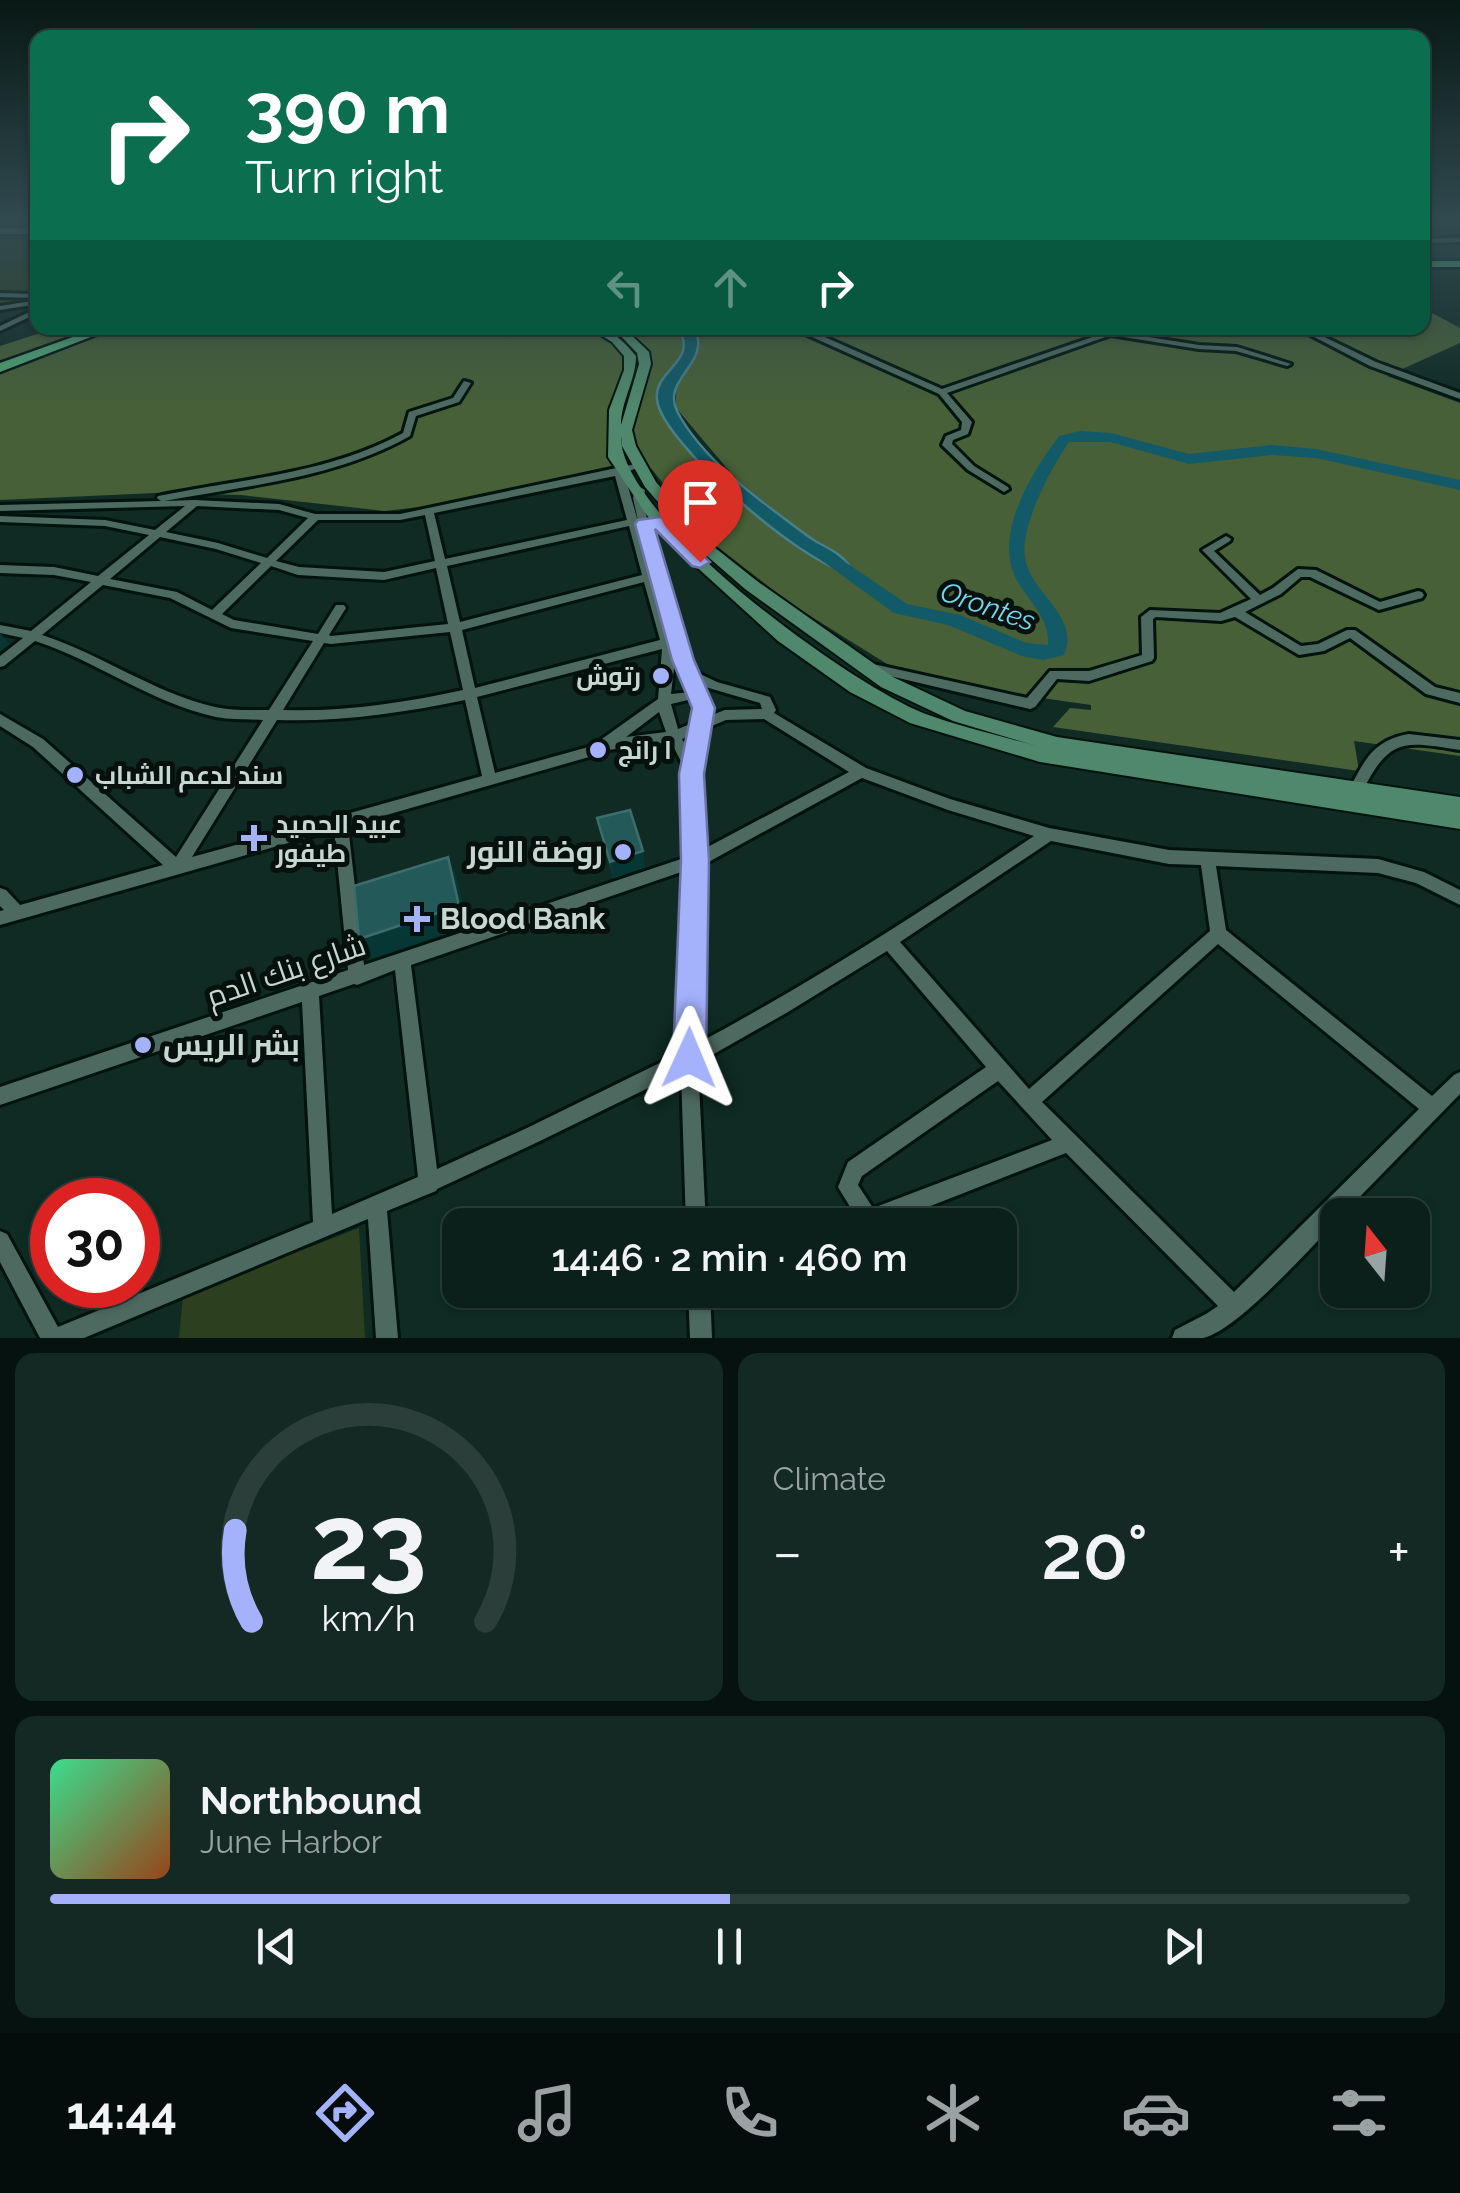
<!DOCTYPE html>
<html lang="en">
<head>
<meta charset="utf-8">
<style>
	:root { --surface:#0b201b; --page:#142824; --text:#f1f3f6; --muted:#9aa3a3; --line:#2b3e3a; --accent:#a4b2fc }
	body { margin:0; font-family:Raleway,Cairo,sans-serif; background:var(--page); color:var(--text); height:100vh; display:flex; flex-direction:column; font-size:38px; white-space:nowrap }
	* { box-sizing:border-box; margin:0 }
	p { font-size:32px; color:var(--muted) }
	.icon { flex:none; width:55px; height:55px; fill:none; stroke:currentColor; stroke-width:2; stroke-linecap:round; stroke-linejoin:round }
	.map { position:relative; height:1338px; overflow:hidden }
	.side { display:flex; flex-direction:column; gap:15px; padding:15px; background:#06120f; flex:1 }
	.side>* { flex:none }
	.top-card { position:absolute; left:30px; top:30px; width:1400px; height:305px; border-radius:20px; box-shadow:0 2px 8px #0004,0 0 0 2px var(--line); background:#0b6e4f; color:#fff; overflow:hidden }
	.needle { width:65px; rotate:343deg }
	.tools { position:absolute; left:1320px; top:1198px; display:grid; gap:20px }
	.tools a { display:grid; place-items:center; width:110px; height:110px; border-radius:20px; background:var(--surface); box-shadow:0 2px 8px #0004,0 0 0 2px var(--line); font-size:50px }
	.speed { position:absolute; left:30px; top:1178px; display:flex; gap:20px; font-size:50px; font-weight:700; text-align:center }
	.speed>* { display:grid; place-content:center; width:130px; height:130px; border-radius:50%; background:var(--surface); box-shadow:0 2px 8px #0004,0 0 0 2px var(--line); line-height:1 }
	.speed .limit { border:15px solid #d22; background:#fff; color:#111 }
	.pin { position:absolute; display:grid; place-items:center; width:85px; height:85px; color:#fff; margin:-102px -42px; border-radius:50% 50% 50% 0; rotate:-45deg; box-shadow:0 0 10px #0007 }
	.pin .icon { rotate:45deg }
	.me { position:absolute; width:110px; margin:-55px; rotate:1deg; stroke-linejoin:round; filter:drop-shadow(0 0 8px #0008) }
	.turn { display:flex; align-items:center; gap:35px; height:210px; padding:0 50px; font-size:45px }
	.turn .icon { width:130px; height:130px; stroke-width:2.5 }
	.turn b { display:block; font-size:70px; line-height:85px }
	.lanes { display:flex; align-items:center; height:95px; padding:0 50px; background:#0003; justify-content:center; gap:50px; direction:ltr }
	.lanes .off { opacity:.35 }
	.big { font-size:75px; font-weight:600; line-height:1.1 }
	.side .tile { flex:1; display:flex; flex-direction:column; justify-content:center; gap:15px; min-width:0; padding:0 35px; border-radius:20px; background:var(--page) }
	.side .dial { align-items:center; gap:0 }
	.dial svg { height:260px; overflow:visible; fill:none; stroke:var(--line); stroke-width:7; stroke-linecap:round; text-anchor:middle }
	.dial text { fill:var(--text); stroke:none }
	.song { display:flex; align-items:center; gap:30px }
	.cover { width:120px; height:120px; border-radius:15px; background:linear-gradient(135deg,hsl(150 70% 55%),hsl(20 70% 35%)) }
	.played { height:10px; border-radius:5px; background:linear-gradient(90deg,var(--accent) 50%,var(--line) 50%) }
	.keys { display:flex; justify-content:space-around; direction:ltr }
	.heat { display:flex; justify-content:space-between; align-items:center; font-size:55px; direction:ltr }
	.side .tiles { flex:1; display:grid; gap:15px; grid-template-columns:1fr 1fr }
	.tile:last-child { grid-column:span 2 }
	.trip { position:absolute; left:442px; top:1208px; width:575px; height:100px; border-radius:20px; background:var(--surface); box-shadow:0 2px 8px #0004,0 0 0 2px var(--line); font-weight:600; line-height:100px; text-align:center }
	.tabs { display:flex; height:160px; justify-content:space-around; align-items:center; background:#040d0b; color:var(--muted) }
	.tabs .icon { width:70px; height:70px }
	.tabs .active { color:var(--accent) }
	.tabs b { font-size:45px; color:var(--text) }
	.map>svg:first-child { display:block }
</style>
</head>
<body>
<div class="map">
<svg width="1460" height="1338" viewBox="0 0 1460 1338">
	<rect width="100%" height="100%" fill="#0f2b24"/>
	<path fill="#2c401f" d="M0,239L37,240V301L0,307Z
		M359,1228L365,1338H179L183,1296Z"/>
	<path fill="#476038" d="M1423,308L1460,328V343L1387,376L1460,403V756L1354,741L1359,771L1053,727L1070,708L1091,710V705L911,679L791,604L710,541L645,461L436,505L385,511L241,495L156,493L0,500V346L56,328H678L683,335V354L664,376L671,429L712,479L782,534L832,549L802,532L736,479L676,408V386L697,331L694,328H1422Z"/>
	<path fill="#125a68" stroke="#487f88" stroke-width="2.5" d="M678,328H694C713,363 661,378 677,411C703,461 761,501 805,534C820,546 837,549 849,565L846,571C805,566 662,443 657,400C653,369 700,362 678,328Z"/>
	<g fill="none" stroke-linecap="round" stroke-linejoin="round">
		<path fill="#125a68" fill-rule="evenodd" d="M1080,431L1111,433L1189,454L1272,445L1316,449L1460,480V490L1316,458L1272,455L1189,464L1110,442H1069C1051,468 1020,526 1025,558C1030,593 1081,616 1064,655L1043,660L1022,656L948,625L894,613L814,555L823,550L829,551L907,604L960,615L1026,643L1048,645C1050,620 1031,603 1019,584C990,538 1031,474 1059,436Z"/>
		<g stroke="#00130d" stroke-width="6">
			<path id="minor" d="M1460,238V242L1422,243V239Z
				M0,293L35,294H38V298L0,297Z
				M38,300V304L0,310V306Z
				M38,308V313L0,331V326Z
				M792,328H802L818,334L942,389L1110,331L1199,345L1237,347L1291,364L1287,366L1236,351L1199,349L1111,335L947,393L972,422L968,434L953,440L952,444L974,466L1008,487L1009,489L1004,492L968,470L942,445L946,436L961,430L962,422L939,394Z
				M1297,328H1306L1376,362L1460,393V399L1370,366Z
				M464,381L471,383L459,402L416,416L410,436C336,478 246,486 164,501L195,500L279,504L315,514H400L640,463V467L624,473L639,525L633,498L636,488L640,487L645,490C641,509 652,533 657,552C669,593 681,633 696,672L717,682L770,697L776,710L774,713L866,768L950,799L1049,828L1169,850L1378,859L1424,872L1460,890V905L1416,883L1378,873L1216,866L1226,930L1432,1096L1454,1075L1460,1072V1094L1342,1215H1338V1220C1312,1246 1236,1332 1203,1338C1194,1338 1182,1338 1172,1338L1175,1330L1206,1314L1218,1306L1066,1153L882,1225H861L838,1187L848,1162L986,1067L887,951L788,1012L698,1063L706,1225H686L681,1072L540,1141L437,1189L436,1191L387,1211L398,1338H376L368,1219L84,1338H40L0,1262V1231L7,1234L58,1327L313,1222L302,1002L0,1105V1087L348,970L334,830L0,925V911L4,910L0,906V888L6,890L20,905L163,865L33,747L0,726V714L43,739L176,857L263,720C247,719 231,720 216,717C151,703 97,661 35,641L4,666L0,667V656L23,638L0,633V625L31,631L91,582L54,575L0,573V565L54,567L98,576L149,535L105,526L0,522V516L105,520L155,530L185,506L0,511V505L161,501L157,498L158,496C240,479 328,474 403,433L409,412L453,398ZM615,476L627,520L445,559L434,513ZM197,506L279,510L308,518L267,558L218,543L166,532ZM425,515L435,561L384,572L299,567L276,561L318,520H400ZM629,526L642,575L460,622L447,566ZM160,537L216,549L261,563L212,610L177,592L110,579ZM271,566L298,575L384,580L436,568L448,624L331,636L329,635L346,608L344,605H336L318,634L234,620L222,614ZM644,582L660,640L475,688L462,630ZM103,585L170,598L231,628L313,641L269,710C251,710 232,711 215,707C154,693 101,654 42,635ZM450,632L463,690C403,703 344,712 283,710L324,643L331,644ZM673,644L684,672L683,674L691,692L671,694L675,660ZM662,649L658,699L592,746L495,773L477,697ZM702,686L760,703L762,709L725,710L709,716L711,708ZM465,700L482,776L343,815L340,814L334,818L192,857L277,720C341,722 402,713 465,700ZM688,700L696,703L697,708L695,722L678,729L671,704ZM659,712L666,732L626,737ZM764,719L849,772L702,850L699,774L707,728L726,720ZM693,734L689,752L682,739ZM671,742L686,771L687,857L364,965L348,826L596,755L608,750ZM862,778L948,810L1034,836C925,909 815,981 698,1043L703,865ZM1051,841L1169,864L1201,865L1210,931L1029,1089L900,942ZM687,870L680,1053L527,1128L437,1169L411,965ZM1218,944L1419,1109L1234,1292L1042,1102ZM395,970L418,1177L332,1214L319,996L354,984L357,985ZM998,1081L1052,1140L873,1208L858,1185L862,1176Z
				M1226,536L1231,539L1230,541L1214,551L1260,595L1273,588L1298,569L1316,570L1380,602L1418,591L1422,592L1424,595L1422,598L1379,610L1310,577H1301L1281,594L1245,612L1301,646L1318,644L1347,630H1355L1435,687L1460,693V703L1426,694L1350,638L1324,651L1299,655L1235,617L1221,621L1156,617L1153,619L1154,658L1152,661L1089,681L1057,679L1035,707L1030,709L873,672L867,668L873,664L1027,698L1050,671H1089L1142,655L1141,617L1150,610L1220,613L1251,599L1202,550Z
				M1409,734L1460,740V750C1403,741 1390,737 1362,792L1357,794L1352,792L1350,788C1365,759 1374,740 1409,734Z
				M688,1290H710L712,1338H690Z"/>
		</g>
		<g stroke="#00130d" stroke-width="4">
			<path id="secondary" d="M0,228H38V234H0Z
				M589,328C610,327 623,340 636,356C636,380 621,401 621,425L639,364L637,353L618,333L627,331L649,352L651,364L632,430L636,446L656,482L709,543L757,581L893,677L965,711L1057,737L1460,797V829L1040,762L910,723L850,692L778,641L667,540L646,514L608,457L609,410L624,370V356L612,342ZM621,436L622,446L645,487L699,549L745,589L881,687L953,721L1040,747C1002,736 960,727 923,713C850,684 619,518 621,436Z"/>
		</g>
		<g stroke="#00130d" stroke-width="5">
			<path id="primary" d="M98,328H114L0,372V363Z"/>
		</g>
		<g stroke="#00130d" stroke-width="5">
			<path id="trunk" d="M1422,261H1460V267H1422Z"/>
		</g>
		<use href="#minor" fill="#4d6a61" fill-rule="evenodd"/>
		<use href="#secondary" fill="#50886d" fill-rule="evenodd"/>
		<use href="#primary" fill="#53a578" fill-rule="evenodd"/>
		<use href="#trunk" fill="#55b980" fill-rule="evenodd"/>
	</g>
	<path fill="#104a49" d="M597,818L645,867L613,878Z"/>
	<path fill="#073734" d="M0,633L9,644L0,652Z
		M643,851L645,867L613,878L610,862Z
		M448,857L457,878L468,926L371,959L359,939Z"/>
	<path fill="#235958" stroke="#3d6c6b" stroke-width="2.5" d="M630,810L643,851L610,862L597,818Z
		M448,857L459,906L359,939L354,886Z"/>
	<linearGradient id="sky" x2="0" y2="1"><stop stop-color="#081814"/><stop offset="0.54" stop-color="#314a50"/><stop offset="1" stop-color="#314a50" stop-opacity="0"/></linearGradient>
	<rect width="1460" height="409" fill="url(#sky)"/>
	<path fill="#a4b2fc" stroke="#6b74a4" stroke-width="2.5" d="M660,517L666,518L710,562L700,568L692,566L655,529L694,660L715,708L704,774L709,860L706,1058L701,1069L689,1074L678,1069L673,1058L681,860L679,774L692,708L672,660L635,524L638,520Z"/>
	<g fill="#a4b2fc" stroke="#06110d" stroke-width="4">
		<circle cx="661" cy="676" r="10"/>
		<circle cx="598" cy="750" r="10"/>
		<circle cx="75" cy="775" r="10"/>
		<path d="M249 823h10v10h10v10h-10v10h-10v-10h-10v-10h10z"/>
		<circle cx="623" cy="852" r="10"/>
		<path d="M412 904h10v10h10v10h-10v10h-10v-10h-10v-10h10z"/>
		<circle cx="143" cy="1045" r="10"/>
	</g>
	<g text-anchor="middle" stroke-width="10" stroke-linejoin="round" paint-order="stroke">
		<g font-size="25" font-weight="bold" fill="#c6d6d1" stroke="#06110d" text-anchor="start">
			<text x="641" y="685" text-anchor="end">رتوش</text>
			<text x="618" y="759">ا رانج</text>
			<text x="95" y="784">سند لدعم الشباب</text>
			<text x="276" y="833">عبيد الحميد<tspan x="276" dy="29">طيفور</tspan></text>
		</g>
		<g font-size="28" font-style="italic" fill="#72d7ef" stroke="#06110d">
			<text transform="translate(988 606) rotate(19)" y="10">Orontes</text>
		</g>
		<g font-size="30" font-weight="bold" fill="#c6d6d1" stroke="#06110d" text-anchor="start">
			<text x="603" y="862" text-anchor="end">روضة النور</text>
			<text x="440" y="929">Blood Bank</text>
			<text x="163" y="1055">بشر الريس</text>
		</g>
		<g font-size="30" fill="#c6d6d1" stroke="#06110d">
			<text transform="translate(286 971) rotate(-19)" y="10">شارع بنك الدم</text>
		</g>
	</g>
</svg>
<div class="tools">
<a><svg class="needle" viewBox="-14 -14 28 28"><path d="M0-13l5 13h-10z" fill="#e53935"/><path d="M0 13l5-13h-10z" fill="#9aa3a3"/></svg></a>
</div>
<div class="speed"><div class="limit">30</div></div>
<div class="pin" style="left:700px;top:562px;background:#d93025"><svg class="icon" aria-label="arrive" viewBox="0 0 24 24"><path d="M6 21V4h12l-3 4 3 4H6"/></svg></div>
<svg class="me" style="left:689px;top:1058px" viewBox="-20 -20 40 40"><path d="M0-17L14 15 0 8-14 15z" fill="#a4b2fc" stroke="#fff" stroke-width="4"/></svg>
<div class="trip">14:46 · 2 min · 460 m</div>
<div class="top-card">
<div class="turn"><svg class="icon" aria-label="right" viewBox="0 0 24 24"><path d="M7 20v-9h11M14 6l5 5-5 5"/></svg><div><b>390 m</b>Turn right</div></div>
<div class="lanes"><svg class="icon off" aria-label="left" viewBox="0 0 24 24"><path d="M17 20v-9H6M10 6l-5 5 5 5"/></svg><svg class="icon off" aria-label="ahead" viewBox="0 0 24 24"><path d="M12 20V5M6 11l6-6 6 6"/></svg><svg class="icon" aria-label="right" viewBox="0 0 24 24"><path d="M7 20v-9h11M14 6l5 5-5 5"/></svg></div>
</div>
</div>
<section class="side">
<div class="tiles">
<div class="tile dial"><svg viewBox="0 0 100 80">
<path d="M14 69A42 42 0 1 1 86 69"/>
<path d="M14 69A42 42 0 0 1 9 41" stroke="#a4b2fc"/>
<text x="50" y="56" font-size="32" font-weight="700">23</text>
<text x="50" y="72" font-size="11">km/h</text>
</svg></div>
<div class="tile"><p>Climate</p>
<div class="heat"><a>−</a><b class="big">20°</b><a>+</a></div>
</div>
<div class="tile">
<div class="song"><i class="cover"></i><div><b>Northbound</b><p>June Harbor</p></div></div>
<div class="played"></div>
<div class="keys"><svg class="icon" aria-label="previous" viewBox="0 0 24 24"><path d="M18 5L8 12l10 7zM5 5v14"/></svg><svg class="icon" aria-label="pause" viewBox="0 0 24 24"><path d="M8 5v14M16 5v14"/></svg><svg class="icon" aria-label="next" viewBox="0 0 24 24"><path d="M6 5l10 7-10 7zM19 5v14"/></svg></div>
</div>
</div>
</section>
<nav class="tabs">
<b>14:44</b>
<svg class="icon active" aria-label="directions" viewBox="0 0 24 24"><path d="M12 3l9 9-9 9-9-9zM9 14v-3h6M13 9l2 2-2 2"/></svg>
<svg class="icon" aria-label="music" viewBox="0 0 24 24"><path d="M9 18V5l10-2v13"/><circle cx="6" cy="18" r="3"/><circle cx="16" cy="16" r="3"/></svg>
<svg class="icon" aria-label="phone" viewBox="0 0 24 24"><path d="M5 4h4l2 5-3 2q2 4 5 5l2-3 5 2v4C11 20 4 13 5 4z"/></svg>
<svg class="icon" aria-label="climate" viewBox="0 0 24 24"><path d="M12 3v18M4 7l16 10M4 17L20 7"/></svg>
<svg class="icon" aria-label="car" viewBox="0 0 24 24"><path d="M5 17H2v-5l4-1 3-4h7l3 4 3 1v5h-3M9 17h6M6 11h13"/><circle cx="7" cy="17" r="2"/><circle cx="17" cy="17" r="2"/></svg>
<svg class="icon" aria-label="filters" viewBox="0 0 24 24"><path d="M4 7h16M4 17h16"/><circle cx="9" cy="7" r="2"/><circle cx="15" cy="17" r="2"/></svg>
</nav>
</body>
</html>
